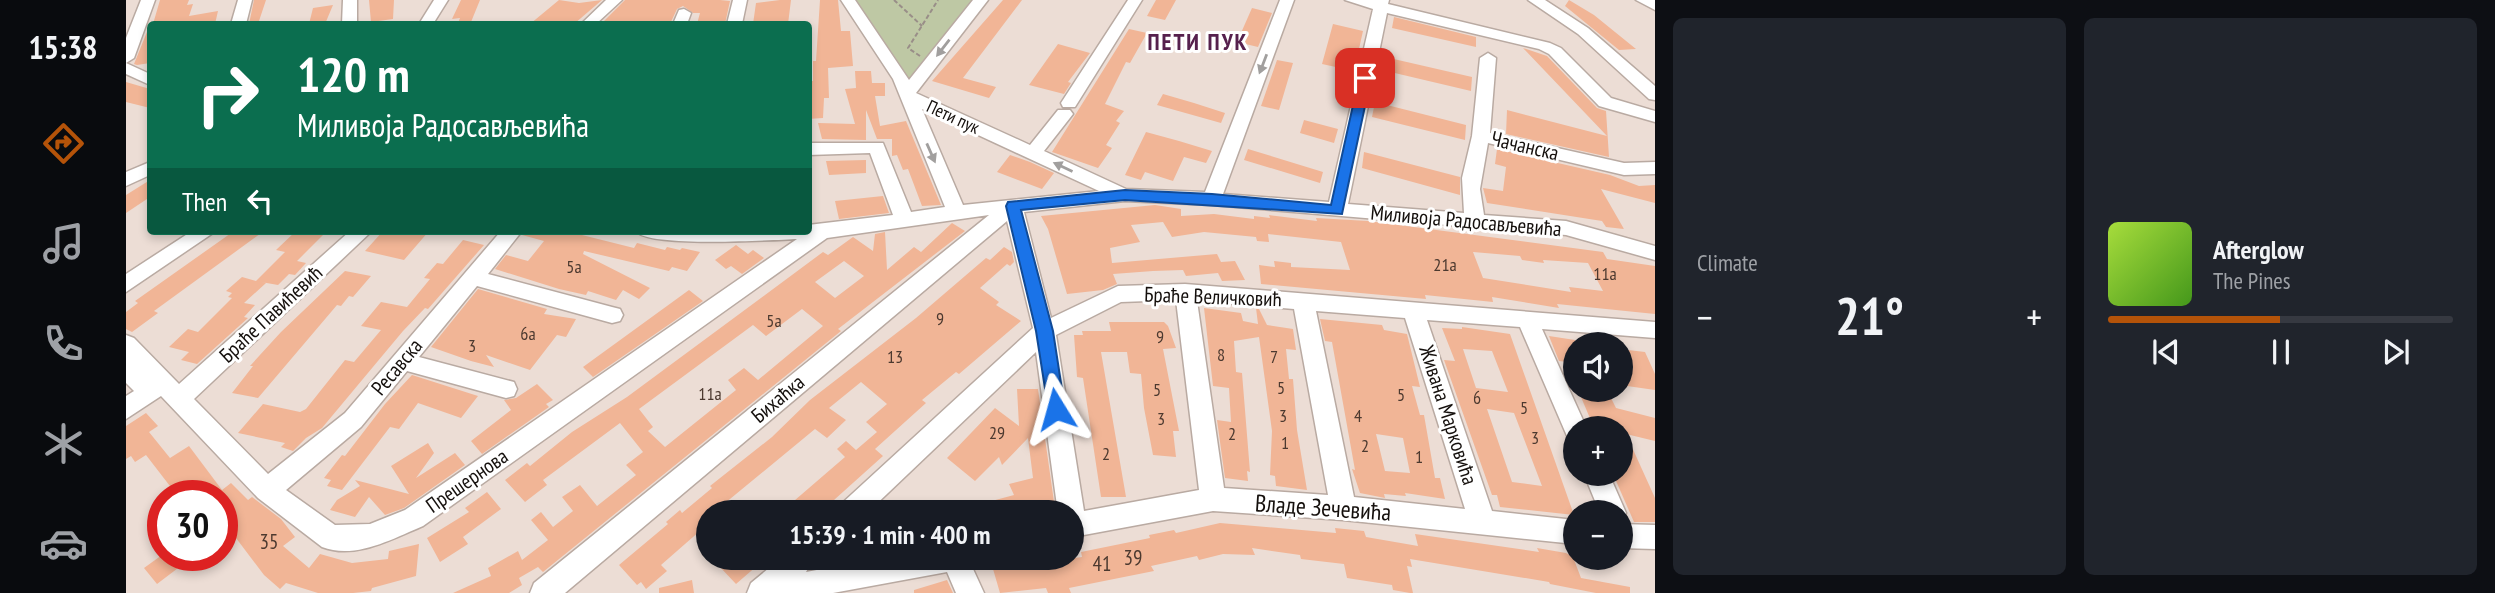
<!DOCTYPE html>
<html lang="en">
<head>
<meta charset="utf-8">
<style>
	:root { --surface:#171b24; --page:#20242c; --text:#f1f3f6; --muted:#9ea1a6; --line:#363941; --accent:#b45309 }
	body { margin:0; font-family:"PT Sans Narrow",sans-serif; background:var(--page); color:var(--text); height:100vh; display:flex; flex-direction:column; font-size:26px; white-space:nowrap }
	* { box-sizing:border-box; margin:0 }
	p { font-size:23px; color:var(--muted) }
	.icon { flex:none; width:38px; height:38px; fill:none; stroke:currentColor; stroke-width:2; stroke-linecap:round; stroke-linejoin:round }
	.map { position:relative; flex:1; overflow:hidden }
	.sheet { display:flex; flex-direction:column; gap:18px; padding:18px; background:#0d0f14; width:840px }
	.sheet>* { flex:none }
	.guide { position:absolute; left:21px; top:21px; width:665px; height:214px; border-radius:7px; box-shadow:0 4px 10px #0003; background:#0b6e4f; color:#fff; overflow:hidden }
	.controls { position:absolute; left:1437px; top:332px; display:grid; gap:14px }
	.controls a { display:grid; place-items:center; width:70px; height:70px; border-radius:50%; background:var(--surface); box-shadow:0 4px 10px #0003; font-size:35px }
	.speed { position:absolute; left:21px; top:480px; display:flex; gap:14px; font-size:35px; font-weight:700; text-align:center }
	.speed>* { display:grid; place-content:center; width:91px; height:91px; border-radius:50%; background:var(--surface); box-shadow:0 4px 10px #0003; line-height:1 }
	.speed .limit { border:10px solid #d22; background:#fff; color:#111 }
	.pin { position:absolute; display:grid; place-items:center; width:60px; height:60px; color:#fff; margin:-30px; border-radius:14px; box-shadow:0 4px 10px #0006 }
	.me { position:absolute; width:77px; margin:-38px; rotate:352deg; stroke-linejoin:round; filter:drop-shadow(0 0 5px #0008) }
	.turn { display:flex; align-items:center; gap:24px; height:147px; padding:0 35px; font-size:32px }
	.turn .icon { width:91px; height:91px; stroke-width:2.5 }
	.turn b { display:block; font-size:49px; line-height:60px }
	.then { display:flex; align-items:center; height:66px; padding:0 35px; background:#0003; gap:14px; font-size:26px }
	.big { font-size:52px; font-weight:700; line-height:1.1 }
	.sheet .tile { flex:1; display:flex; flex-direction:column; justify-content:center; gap:10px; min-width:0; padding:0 24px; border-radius:10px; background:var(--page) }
	.song { display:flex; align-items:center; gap:21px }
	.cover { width:84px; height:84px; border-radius:10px; background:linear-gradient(135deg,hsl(80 70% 55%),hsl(100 70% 35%)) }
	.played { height:7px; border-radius:4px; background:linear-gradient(90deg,var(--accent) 50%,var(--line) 50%) }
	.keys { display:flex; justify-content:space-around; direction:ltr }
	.heat { display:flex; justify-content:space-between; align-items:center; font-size:38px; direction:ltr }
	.sheet .tiles { flex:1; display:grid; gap:18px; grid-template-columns:repeat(2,1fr) }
	.trip { position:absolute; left:570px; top:500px; width:388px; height:70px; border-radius:35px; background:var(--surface); box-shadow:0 4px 10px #0003; font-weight:700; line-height:70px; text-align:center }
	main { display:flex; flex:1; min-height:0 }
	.tab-bar { display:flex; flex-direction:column; width:126px; justify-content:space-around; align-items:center; background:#090b0e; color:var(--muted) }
	.tab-bar .icon { width:49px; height:49px }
	.tab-bar .active { color:var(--accent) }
	.tab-bar b { font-size:32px; color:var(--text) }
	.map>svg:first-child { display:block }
</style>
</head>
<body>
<main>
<nav class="tab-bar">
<b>15:38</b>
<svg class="icon active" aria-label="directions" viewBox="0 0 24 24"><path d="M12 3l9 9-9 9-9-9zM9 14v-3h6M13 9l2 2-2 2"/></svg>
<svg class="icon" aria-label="music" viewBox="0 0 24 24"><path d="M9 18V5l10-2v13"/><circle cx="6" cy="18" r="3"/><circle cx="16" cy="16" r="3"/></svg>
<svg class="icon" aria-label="phone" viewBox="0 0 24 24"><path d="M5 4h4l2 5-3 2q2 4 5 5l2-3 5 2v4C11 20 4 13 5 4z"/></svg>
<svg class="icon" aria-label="climate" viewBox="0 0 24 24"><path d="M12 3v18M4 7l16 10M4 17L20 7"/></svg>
<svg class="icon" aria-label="car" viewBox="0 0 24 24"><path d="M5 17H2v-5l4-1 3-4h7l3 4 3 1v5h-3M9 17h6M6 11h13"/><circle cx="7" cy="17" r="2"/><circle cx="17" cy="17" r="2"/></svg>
</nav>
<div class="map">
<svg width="1529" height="593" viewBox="0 0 1529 593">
	<rect width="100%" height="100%" fill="#ecddd5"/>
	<path fill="#bec8a4" d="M722,0H855L780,95Z"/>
	<path fill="#f1b596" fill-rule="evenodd" d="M34,0H63L61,5L67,4L63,16L92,11L89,24H27Z
		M128,0H140L132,24H123Z
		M243,0H268L267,19L245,22Z
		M335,0H354L345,22L332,23L334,18L326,19Z
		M433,0L453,3L476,0L448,24H404Z
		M499,0H594L604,1L599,24H571L574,13H567L557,6L551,9L544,24L477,22Z
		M654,0H665L662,24H627L630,3Z
		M694,0H712L715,31H724L727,66L702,68L703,98H698L697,118L682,119V81H687V61H690Z
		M877,0H896L837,78L870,87L863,98L806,81Z
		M1030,0H1050L1039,20L1021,16Z
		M1443,0L1468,15L1510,49L1493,50L1439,6Z
		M207,5L199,24H183L187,8Z
		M1126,8L1146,13L1132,47L1111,42Z
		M1268,17L1350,37V47L1266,28Z
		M1207,24L1237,31L1228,71L1196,64Z
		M23,27L24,63L11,65L8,64Z
		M1003,29L1021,33L1004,63L1000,62L979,104L998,111L990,121L994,123L980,145L986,148L972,168L926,152Z
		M932,44L964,53L942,82L945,83L938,94L903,85Z
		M1397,48L1421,56L1471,108L1480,111L1483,157L1380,134L1381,110L1481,136Z
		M1259,57L1346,77L1345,91L1256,70Z
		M1151,60L1167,63L1153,110L1135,106Z
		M729,71H745L746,83H759V96H749L754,126L780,121L815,205L796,206L782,169L777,170L771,155L766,156V139H751L740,110V140L696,139L692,123L729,124L719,89L730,88Z
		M0,82L24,89V108L0,102Z
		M1037,94L1068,103L1099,113L1095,123L1031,105Z
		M1249,102L1340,125L1339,140L1246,117Z
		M1178,120L1212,129L1208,143L1174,133Z
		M1020,132L1053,141L1086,151L1080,163L1058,157L1047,181L1019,172L1015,180L999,175Z
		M1122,149L1197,172L1194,183L1118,160Z
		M1371,149L1484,175L1513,186L1529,185V203L1475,189L1498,229L1480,227L1476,221L1361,203L1357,188L1377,191L1380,167L1369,164Z
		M1238,152L1334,177V195L1236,168Z
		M884,155L904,162L928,173L916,189L871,172Z
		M740,160V173L703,175L700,161Z
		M24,180V197L0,213V195Z
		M757,196L763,213L713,219L709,201Z
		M1029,205L1055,209V216L1088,214L1128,219V216L1144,218L1143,215L1191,221L1190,218L1242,221L1477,252L1481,259L1529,266V314L1431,304L1433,308L1366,297L1367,302L1299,295L1300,299L1135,284L1133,265L1149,267L1148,261L1165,263V267L1224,270L1215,242L1142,234L1143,242L1131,241L1130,237L1078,232L1046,237L1037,222L1005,225L1014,242L984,248L986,263L1091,254L1095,262L1109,261L1119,280L1096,281L1092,273L1060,276L1057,270L1027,271L987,274L991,284L977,290L941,294L922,229L915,216ZM1347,252L1394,256L1396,260L1418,263L1417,260L1462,263L1477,291L1443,287L1445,292L1357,278Z
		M826,223L839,231L712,329L715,331L417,572L412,567L393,578L396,585L383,593H327L365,576L362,568L392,551L396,560L422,540L405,520L415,512L427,527L447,511L436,497L454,485L471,506L510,475L500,465L517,452L494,423L417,480L421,485L399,502L379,480L401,463L404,466L446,432L501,397L697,252L702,255L727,237L747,251L749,234L759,232L761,270L788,247L795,252ZM718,261L738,276L709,298L689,282ZM676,309L697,326L632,380L618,368L602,380L610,390L539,447L522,431L527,427L513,409L627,325L640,336Z
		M108,231H138L28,311L32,313L6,332L0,329V312L12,303L9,301Z
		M170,231H201L171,261L180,263L169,275L163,274L152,285L135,282L140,283L118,303L129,305L118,317L122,318L71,364L55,360L63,352L43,347L62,329L72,332L106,298L102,297L106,293L100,291L116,277L130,281L159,252L150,250Z
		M257,231H303L278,260L239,251Z
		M399,231H440L508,248L511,243L539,250L541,247L554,250L556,248L574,252L561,271L546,267L543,271L458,251L457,254L524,288L513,299L497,290L490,300L462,291L460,295L433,289L369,269L380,255L402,261L418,241L396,235Z
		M337,240L358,245L302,309L299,308L277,331L196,428L180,438L167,451L155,447L159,443L112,433L137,404L174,412L180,409L219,360L228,362L255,330L235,326L255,302L281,307L304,279L298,278L311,263L317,264Z
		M610,245L622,254L627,250L638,258L616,274L605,266L600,269L589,260Z
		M878,247L886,252L888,262L884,266L881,264L854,288L873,302L870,305L895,321L833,374L830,372L796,400L800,403L749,449L757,456L708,500L693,513H654L719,457L711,449L720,441L730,450L751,432L740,422L761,404L735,382L703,408L720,420L701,438L689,429L587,513H583V523L535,565L541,571L520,589L515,582L511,585L493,565L542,524L540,522L554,510L556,513L586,488L584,486L646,437L684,400L790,318L860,258L864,260Z
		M219,271L245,276L227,297L223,296L215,306L211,305L132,398L106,393L127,366H124L155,332Z
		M352,289L421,309L418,314L450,319L440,337L431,335L404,370L360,355L368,367L345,361L305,347Z
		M563,290L577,301L467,377L457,367Z
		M1078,308L1115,313L1117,321L1132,324L1130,308L1133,309L1141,325L1167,329L1170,350L1160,349L1163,379H1167L1171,430L1181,490L1150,486L1149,476L1144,475L1146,431L1133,337L1108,341L1110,372L1116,373L1124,472L1121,471L1122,481L1099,478L1091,420L1105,422L1103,388L1087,386Z
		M1194,319L1256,325L1258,330L1281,334L1294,387L1286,386L1294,415H1298L1309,478H1314L1319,499L1279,493L1280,496L1258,494L1259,498L1234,493L1226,469L1229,470L1206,342L1199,341ZM1250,434L1277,438L1284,473L1259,471Z
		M983,322H1038L1042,326L1050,348L1037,349L1053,431H1047L1050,457L1027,455L1018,408L1015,374L1004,373L1001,352H975L1000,497H975L957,378L951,377L948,335H957L956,331H985Z
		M1336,327L1384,334L1448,515L1374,507L1371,495H1366L1318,360L1329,361L1316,328L1336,329ZM1337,349L1366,351L1382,392L1350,388ZM1361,409L1388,413L1416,486L1386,482Z
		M1423,336L1449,340V363L1433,361Z
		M1494,349L1519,352L1529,374V390L1494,385Z
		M286,375L352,396L335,418L292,403L273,429L264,427L216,490L201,486L205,480L198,478L216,455L219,456L259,404Z
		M411,384L427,400L420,404L423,407L356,454L345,441L385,410L378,400L390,398Z
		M891,389H912L929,509L894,506L896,513H837L836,509L888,495L883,484L907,478L902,438L876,465L873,457L849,481L821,458L869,408L893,426Z
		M1452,390H1481L1490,408L1529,418V441L1500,434L1529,498V522H1508L1487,474H1494V426L1466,423Z
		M20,413L32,426L23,432L44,458L63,446L96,490L105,483L122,500L126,497L155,519L169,537L157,546L183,568L194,554L226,563L262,559L263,551L293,544L290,576L246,588L245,591L227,593H192L160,583L154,589L138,575L110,538L104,543L96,535V495H55L47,490L20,455L9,462L5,456L0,459V426Z
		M302,443L308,453L290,478L329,453L339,465L278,508L259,515L243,497L229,517L204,510L211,500L234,486L229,480L283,494L265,466Z
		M361,492L375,509L337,537L342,544L314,562L301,538L343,512L339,508Z
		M1094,523L1210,533L1209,528L1238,531L1240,537L1292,546L1289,534L1413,552L1411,548L1440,553L1447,557L1455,578L1504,587V593H1470L1424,584L1423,582L1284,559L1286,567L1281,566L1287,593H1284L1267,590L1266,585L1221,578L1218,564L1175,559L1174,555L1126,548L1129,555L1097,554L1073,560L1071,556L1025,566L1028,571L943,588L945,593H922L920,588L874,593L867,569L956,557L955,552L1024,538L1023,535L1048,530L1050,533Z
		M36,555H54L60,562L31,584L18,568Z
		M603,558H640L610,584L593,566Z
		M566,580L568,593H533V588Z
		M821,580L827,593H788V590Z"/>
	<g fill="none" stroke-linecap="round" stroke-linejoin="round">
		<g stroke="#b9aaa2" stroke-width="3">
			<path id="minor" d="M15,0H29L8,58L0,63V38Z
				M112,0H126L120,24H105Z
				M217,0H231V24H216Z
				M308,0H322L307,24H293Z
				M480,0H496L470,24H455Z
				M607,0H621L616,24H601Z
				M715,0H729L783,80L847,0H862L790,93L904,145L932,110H944L947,114L918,151L1000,189L1079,192L1154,0H1168L1097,194L1203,202L1247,9L1219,0H1263L1262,4L1424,43L1435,48L1485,98L1529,111V122L1473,106L1423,54L1413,49L1261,13L1222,204L1338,213L1336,178L1346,136L1354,58L1362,53L1370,58L1364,133L1498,163L1529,162V174L1498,175L1362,143L1354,189L1358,215L1440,221L1529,246V260L1440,235L1086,205L999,201L898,212L925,318L992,286L1059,284L1529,322V338L1416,329L1461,429H1449V439L1441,436L1394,327L1301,320L1366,511L1449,520V544L1217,520L1087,511L947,537V513H932L910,352L741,513H710L714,505L907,328L881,221L439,593H404L408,583L863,215L701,238L297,526C266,539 229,560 196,547L132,498L35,396L0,419V396L8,391L0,383V335L8,338L53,384L224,231H246L68,399L142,474L219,413L375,231H396L362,274L486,307L494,309L497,315L494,321L486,323L351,286L293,357L388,382L391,389L388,396L380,398L281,371L235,427L160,490L209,525L244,524L279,510L671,239C647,240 520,248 510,231H682V225L767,215L744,153L682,155V143H757L785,212L819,207L767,79ZM796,109L973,191L837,205ZM1050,300L1073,490L958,511L930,335L995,302ZM1071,301L1168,309L1202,495L1098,488ZM1190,311L1279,318L1339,509L1228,497Z
				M1002,0H1016L949,107H937L935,103Z
				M1402,0H1419L1462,28L1529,86V100L1523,99L1452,34Z
				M1510,0H1529V10Z
				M558,9L565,13L561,24H547L553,10Z
				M0,63L24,74V85L0,74Z
				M24,162V175L0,186V172Z
				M66,231H90L0,292V274Z
				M1458,474H1483L1500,513L1496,521L1494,513H1474Z
				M1494,524L1529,525V549L1494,548Z
				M655,558H688L680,572L754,558H842L858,593H830L821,572L707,593H621L625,583Z"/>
		</g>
		<path stroke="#998e88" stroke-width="2" stroke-dasharray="4.5 2.5" stroke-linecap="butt" d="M768,0L796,26
			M794,56L782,48L812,0"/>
		<use href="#minor" fill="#fff" fill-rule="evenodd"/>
	</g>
	<defs><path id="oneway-solid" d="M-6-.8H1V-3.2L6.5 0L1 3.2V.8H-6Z" transform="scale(1.75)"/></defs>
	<g fill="#a19f9e">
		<use href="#oneway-solid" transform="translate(817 48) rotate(128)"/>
		<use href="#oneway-solid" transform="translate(1137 64) rotate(111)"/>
		<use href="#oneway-solid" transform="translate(805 153) rotate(66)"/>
		<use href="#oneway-solid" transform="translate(937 167) rotate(-155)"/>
	</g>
	<path fill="#1a73e8" stroke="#114b97" stroke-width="2" d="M1239,74L1245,78L1216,214L999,200L895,210L927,331L939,409L930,416L923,414L910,331L880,206L882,202L999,190L1086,194L1205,205L1233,78Z"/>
	<g text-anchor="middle" stroke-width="6" stroke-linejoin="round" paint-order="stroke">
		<g font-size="18" fill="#15100d" stroke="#fff">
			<text transform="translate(827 117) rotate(25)" y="6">Пети пук</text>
		</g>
		<g font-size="18" fill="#4c392f">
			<text x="1319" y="271">21a</text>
			<text x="448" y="273">5a</text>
			<text x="1479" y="280">11a</text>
			<text x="814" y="325">9</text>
			<text x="648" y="327">5a</text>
			<text x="402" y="340">6a</text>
			<text x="1034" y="343">9</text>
			<text x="346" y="352">3</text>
			<text x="1095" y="361">8</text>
			<text x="769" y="363">13</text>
			<text x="1148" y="363">7</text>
			<text x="1155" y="394">5</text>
			<text x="1031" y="396">5</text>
			<text x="584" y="400">11a</text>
			<text x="1275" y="401">5</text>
			<text x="1351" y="404">6</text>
			<text x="1398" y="414">5</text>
			<text x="1157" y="422">3</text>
			<text x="1232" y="422">4</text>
			<text x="1035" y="425">3</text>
			<text x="871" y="439">29</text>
			<text x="1106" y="440">2</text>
			<text x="1409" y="444">3</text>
			<text x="1159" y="449">1</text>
			<text x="1239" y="452">2</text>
			<text x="980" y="460">2</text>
			<text x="1293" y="463">1</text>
		</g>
		<g font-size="21" fill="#15100d" stroke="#fff">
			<text transform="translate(1399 146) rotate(13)" y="7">Чачанска</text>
			<text transform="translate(1340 221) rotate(5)" y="7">Миливоја Радосављевића</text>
			<text transform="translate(1087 297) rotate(2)" y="7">Браће Величковић</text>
			<text transform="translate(145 314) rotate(-43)" y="7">Браће Павићевић</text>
			<text transform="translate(271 367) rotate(-50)" y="7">Ресавска</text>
			<text transform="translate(652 399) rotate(-40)" y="7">Бихаћка</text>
			<text transform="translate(1322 415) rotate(72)" y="7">Живана Марковића</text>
			<text transform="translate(341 481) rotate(-35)" y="7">Прешернова</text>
		</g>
		<g font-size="21" fill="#4c392f">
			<text x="143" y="549">35</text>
			<text x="1007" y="565">39</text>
			<text x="976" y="571">41</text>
		</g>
		<g font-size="23" font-weight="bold" letter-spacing="2" fill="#56204d" stroke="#fff">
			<text x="1072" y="50">ПЕТИ ПУК</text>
		</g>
		<g font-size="24" fill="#15100d" stroke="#fff">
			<text transform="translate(1197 508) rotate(4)" y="8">Владе Зечевића</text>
		</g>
	</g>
</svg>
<div class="controls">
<a><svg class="icon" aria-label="sound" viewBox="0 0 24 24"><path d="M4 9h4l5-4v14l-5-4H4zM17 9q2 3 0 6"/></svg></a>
<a>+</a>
<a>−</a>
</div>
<div class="speed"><div class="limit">30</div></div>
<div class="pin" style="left:1239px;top:78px;background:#d93025"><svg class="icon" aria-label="arrive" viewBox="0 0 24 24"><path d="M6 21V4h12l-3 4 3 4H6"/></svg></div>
<svg class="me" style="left:930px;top:409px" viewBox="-20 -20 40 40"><path d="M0-17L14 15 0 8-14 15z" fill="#1a73e8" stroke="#fff" stroke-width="4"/></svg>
<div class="trip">15:39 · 1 min · 400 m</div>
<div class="guide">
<div class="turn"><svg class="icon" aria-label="right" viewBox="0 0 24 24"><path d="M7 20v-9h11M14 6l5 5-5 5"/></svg><div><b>120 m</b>Миливоја Радосављевића</div></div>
<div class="then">Then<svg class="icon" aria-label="left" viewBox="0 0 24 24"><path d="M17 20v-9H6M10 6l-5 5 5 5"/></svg></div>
</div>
</div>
<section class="sheet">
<div class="tiles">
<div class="tile"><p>Climate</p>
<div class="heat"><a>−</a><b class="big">21°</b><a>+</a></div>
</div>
<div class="tile">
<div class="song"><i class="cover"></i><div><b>Afterglow</b><p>The Pines</p></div></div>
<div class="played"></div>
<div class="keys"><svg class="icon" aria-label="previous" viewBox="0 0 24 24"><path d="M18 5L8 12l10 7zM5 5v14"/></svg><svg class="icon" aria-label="pause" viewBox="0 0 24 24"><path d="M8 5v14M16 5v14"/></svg><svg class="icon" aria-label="next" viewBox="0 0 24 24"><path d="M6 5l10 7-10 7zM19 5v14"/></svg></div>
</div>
</div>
</section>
</main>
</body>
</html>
